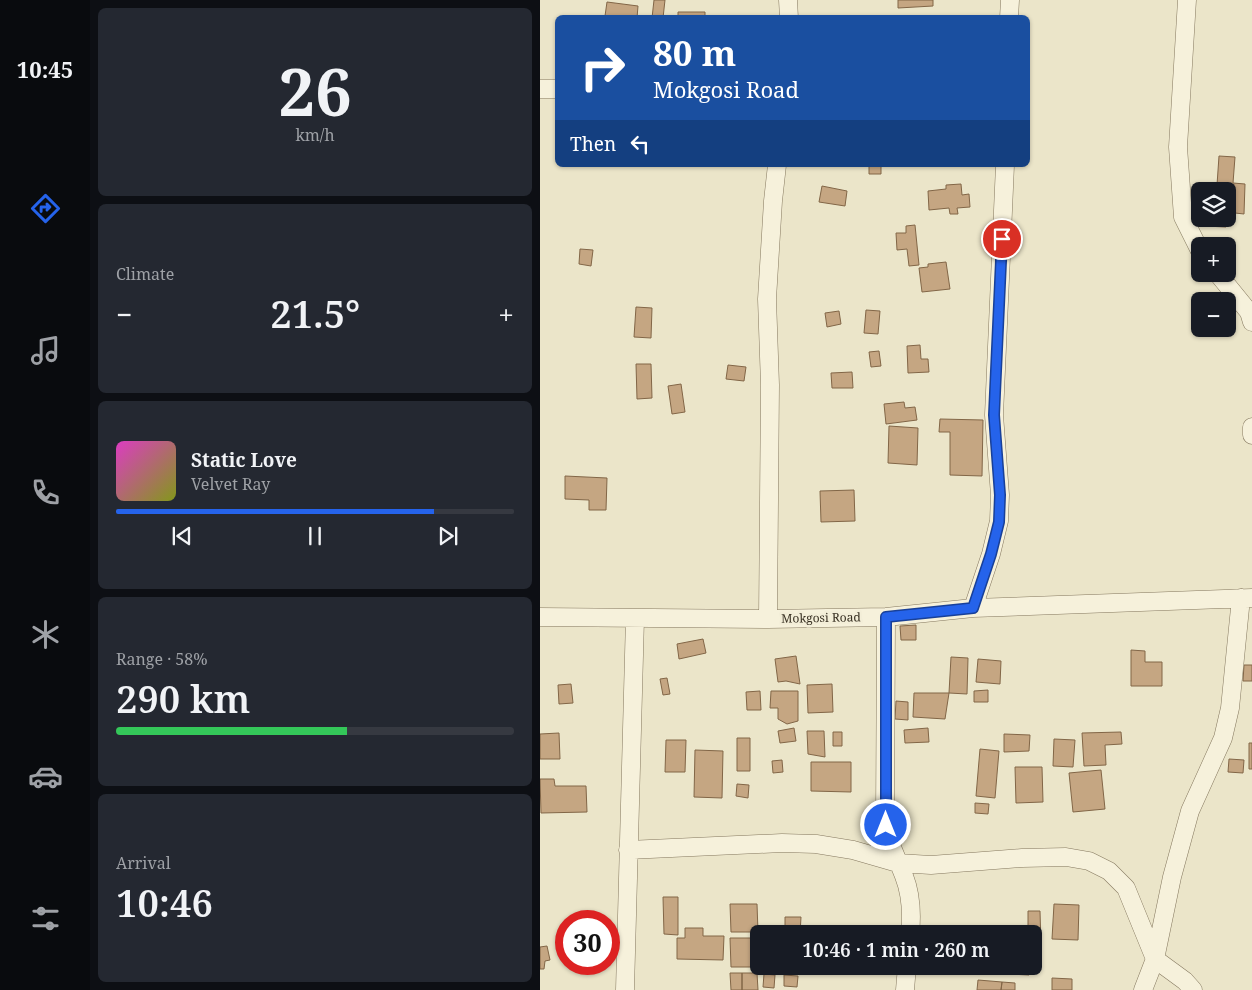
<!DOCTYPE html>
<html lang="en">
<head>
<meta charset="utf-8">
<style>
	:root { --surface:#171b24; --page:#242831; --text:#f1f3f6; --muted:#9ea1a6; --line:#363941; --accent:#2563eb }
	body { margin:0; font-family:"Noto Serif",serif; background:var(--page); color:var(--text); height:100vh; display:flex; flex-direction:column; font-size:19px; white-space:nowrap }
	* { box-sizing:border-box; margin:0 }
	p { font-size:16px; color:var(--muted) }
	.icon { flex:none; width:28px; height:28px; fill:none; stroke:currentColor; stroke-width:2; stroke-linecap:round; stroke-linejoin:round }
	.map { position:relative; flex:1; overflow:hidden }
	.side { display:flex; flex-direction:column; gap:8px; padding:8px; background:#0d0f14; width:450px }
	.side>* { flex:none }
	.guide { position:absolute; left:15px; top:15px; width:475px; height:152px; border-radius:8px; box-shadow:0 1px 4px #0004; background:#1a4fa0; color:#fff; overflow:hidden }
	.fabs { position:absolute; left:651px; top:182px; display:grid; gap:10px }
	.fabs a { display:grid; place-items:center; width:45px; height:45px; border-radius:8px; background:var(--surface); box-shadow:0 1px 4px #0004; font-size:25px }
	.speed { position:absolute; left:15px; top:910px; display:flex; gap:10px; font-size:25px; font-weight:700; text-align:center }
	.speed>* { display:grid; place-content:center; width:65px; height:65px; border-radius:50%; background:var(--surface); box-shadow:0 1px 4px #0004; line-height:1 }
	.speed .limit { border:8px solid #d22; background:#fff; color:#111 }
	.pin { position:absolute; display:grid; place-items:center; width:42px; height:42px; color:#fff; margin:-21px; border:2px solid #fff; border-radius:50%; box-shadow:0 1px 5px #0007 }
	.me { position:absolute; width:55px; margin:-28px; rotate:0deg; stroke-linejoin:round; filter:drop-shadow(0 0 4px #0008) }
	.turn { display:flex; align-items:center; gap:18px; height:105px; padding:0 15px; font-size:22px }
	.turn .icon { width:65px; height:65px; stroke-width:2.5 }
	.turn b { display:block; font-size:35px; line-height:42px }
	.then { display:flex; align-items:center; height:48px; padding:0 15px; background:#0003; gap:10px; font-size:19px }
	.big { font-size:38px; font-weight:600; line-height:1.1 }
	.side .tile { flex:1; display:flex; flex-direction:column; justify-content:center; gap:8px; min-width:0; padding:0 18px; border-radius:8px; background:var(--page) }
	.side .dial { align-items:center; gap:0 }
	.dial b { font-size:65px; line-height:1 }
	.song { display:flex; align-items:center; gap:15px }
	.cover { width:60px; height:60px; border-radius:8px; background:linear-gradient(135deg,hsl(310 70% 55%),hsl(70 70% 35%)) }
	.played { height:5px; border-radius:2px; background:linear-gradient(90deg,var(--accent) 80%,var(--line) 80%) }
	.keys { display:flex; justify-content:space-around; direction:ltr }
	.heat { display:flex; justify-content:space-between; align-items:center; font-size:28px; direction:ltr }
	.charge { height:8px; border-radius:4px; background:linear-gradient(90deg,#34c759 58%,var(--line) 0) }
	.trip { position:absolute; left:210px; top:925px; width:292px; height:50px; border-radius:8px; background:var(--surface); box-shadow:0 1px 4px #0004; font-weight:600; line-height:50px; text-align:center }
	main { display:flex; flex:1; min-height:0 }
	.menu { display:flex; flex-direction:column; width:90px; justify-content:space-around; align-items:center; background:#090b0e; color:var(--muted) }
	.menu .icon { width:35px; height:35px }
	.menu .on { color:var(--accent) }
	.menu b { font-size:22px; color:var(--text) }
	.map>svg:first-child { display:block }
</style>
</head>
<body>
<main>
<nav class="menu">
<b>10:45</b>
<svg class="icon on" aria-label="directions" viewBox="0 0 24 24"><path d="M12 3l9 9-9 9-9-9zM9 14v-3h6M13 9l2 2-2 2"/></svg>
<svg class="icon" aria-label="music" viewBox="0 0 24 24"><path d="M9 18V5l10-2v13"/><circle cx="6" cy="18" r="3"/><circle cx="16" cy="16" r="3"/></svg>
<svg class="icon" aria-label="phone" viewBox="0 0 24 24"><path d="M5 4h4l2 5-3 2q2 4 5 5l2-3 5 2v4C11 20 4 13 5 4z"/></svg>
<svg class="icon" aria-label="climate" viewBox="0 0 24 24"><path d="M12 3v18M4 7l16 10M4 17L20 7"/></svg>
<svg class="icon" aria-label="car" viewBox="0 0 24 24"><path d="M5 17H2v-5l4-1 3-4h7l3 4 3 1v5h-3M9 17h6M6 11h13"/><circle cx="7" cy="17" r="2"/><circle cx="17" cy="17" r="2"/></svg>
<svg class="icon" aria-label="filters" viewBox="0 0 24 24"><path d="M4 7h16M4 17h16"/><circle cx="9" cy="7" r="2"/><circle cx="15" cy="17" r="2"/></svg>
</nav>
<section class="side">
<div class="tile dial"><b>26</b><p>km/h</p></div>
<div class="tile"><p>Climate</p>
<div class="heat"><a>−</a><b class="big">21.5°</b><a>+</a></div>
</div>
<div class="tile">
<div class="song"><i class="cover"></i><div><b>Static Love</b><p>Velvet Ray</p></div></div>
<div class="played"></div>
<div class="keys"><svg class="icon" aria-label="previous" viewBox="0 0 24 24"><path d="M18 5L8 12l10 7zM5 5v14"/></svg><svg class="icon" aria-label="pause" viewBox="0 0 24 24"><path d="M8 5v14M16 5v14"/></svg><svg class="icon" aria-label="next" viewBox="0 0 24 24"><path d="M6 5l10 7-10 7zM19 5v14"/></svg></div>
</div>
<div class="tile"><p>Range · 58%</p><b class="big">290 km</b><div class="charge"></div></div>
<div class="tile"><p>Arrival</p><b class="big">10:46</b></div>
</section>
<div class="map">
<svg width="712" height="990" viewBox="0 0 712 990">
	<rect width="100%" height="100%" fill="#ebe5c9"/>
	<path fill="#c5a682" stroke="#826647" d="M114,0H125L123,18H112Z
		M358,0H393V6L358,8Z
		M67,2L98,6L97,18L65,16Z
		M138,12H165V18H138Z
		M679,156L695,157L693,183L705,184L704,214L695,213V218H688V191H667L668,184L677,185Z
		M329,165H341V174H329Z
		M421,184L422,195L429,194L430,207L417,208L418,214H410L409,208L389,210L388,191L406,189V185Z
		M282,186L307,191L305,206L279,202Z
		M666,219H686V227L665,226Z
		M375,225L379,265L369,266L367,249L357,250L356,233H366V226Z
		M40,249L53,250L51,266L39,264Z
		M406,262L410,289L382,292L379,268L388,267V264Z
		M96,307L112,308L111,338L94,337Z
		M326,310L340,311L338,334L324,333Z
		M299,311L301,324L287,327L285,313Z
		M380,345L381,359H388L389,372L368,373L367,346Z
		M339,351L341,366L331,367L329,352Z
		M96,364H111L112,398L97,399Z
		M188,365L206,367L204,381L186,379Z
		M312,372L313,388H292L291,373Z
		M141,384L145,412L132,414L128,386Z
		M364,402L365,408L375,407L377,420L346,424L344,404Z
		M400,419L443,420L442,476L410,475V432H399Z
		M349,426L378,428L377,465L348,463Z
		M25,476L67,478L66,510H49V500L25,499Z
		M314,490L315,521L281,522L280,491Z
		M376,625V640H361L360,626Z
		M163,639L166,653L139,659L137,644Z
		M591,650L605,651V662H622V686H591Z
		M256,656L260,684L246,681L238,682L235,659Z
		M411,657L428,658L427,694L409,693Z
		M438,659L461,661L460,684L436,682Z
		M704,665H712V681H703Z
		M127,678L130,694L123,695L120,679Z
		M31,684L33,703L19,704L18,685Z
		M292,684L293,712L268,713L267,685Z
		M448,690V702H434V691Z
		M220,691L221,710H207L206,692Z
		M231,691H258V721L247,724L238,719V708H230Z
		M374,693H409L405,719L373,717Z
		M356,701L368,702V720L355,719Z
		M254,728L256,741L240,743L238,731Z
		M388,728L389,742L365,743L364,730Z
		M267,731H284L285,757L268,754Z
		M293,732H302V746H293Z
		M581,732L582,744L565,745L566,765L544,766L542,733Z
		M19,733L20,759H0V734Z
		M464,734L490,735L489,751L464,752Z
		M197,738H210V771H197Z
		M514,739L535,740L533,767L513,766Z
		M126,740H146L145,772H125Z
		M709,743H712V769H709Z
		M440,749L459,751L455,798L436,796Z
		M155,750L183,751L182,798L154,797Z
		M689,759L704,760L703,773L688,772Z
		M242,760L243,772L233,773L232,761Z
		M271,762H311V792L271,791Z
		M475,767H502L503,802L476,803Z
		M561,770L565,809L533,812L529,773Z
		M0,779H14L15,786H46L47,812L1,813Z
		M197,784L209,785L208,798L196,796Z
		M435,803L449,804L448,814L435,813Z
		M123,897H138V935L124,934Z
		M190,904H217L218,932H191Z
		M514,904L539,905L538,940L512,939Z
		M488,911H500L501,946H494V934H488Z
		M245,917H261L260,934H245Z
		M145,928H163V936H184L183,960L137,959V938H145Z
		M190,938H218V967H191Z
		M7,946L10,960L5,961L4,969H0V947Z
		M470,966H490L489,975L469,974Z
		M190,973H202V990H191Z
		M202,973H217L218,990H202Z
		M224,974L235,975L234,988L223,987Z
		M244,975L258,976L257,987L244,986Z
		M512,978L532,979V990H512Z
		M438,980L462,982L461,990H437Z
		M462,982L475,983V990H461Z"/>
	<g fill="none" stroke-linecap="round" stroke-linejoin="round">
		<g stroke="#85785f" stroke-width="19">
			<path id="minor" d="M248,0L249,18
				M647,0L638,147L643,217L660,251
				M469,18L470,0
				M0,89H18
				M678,274L709,312L712,322
				M712,427V435
				M433,608L451,554L459,521L460,495L454,415L465,165
				M0,617L228,619L346,617L433,608L712,598
				M346,617L345,825C349,844 357,858 364,876C371,894 372,915 370,934
				M228,619L230,385L227,299L233,201L237,165
				M88,850L242,843L276,844L313,850L358,863L391,865L482,858L526,857L549,861L569,871L586,888L615,959L645,981L653,990
				M85,990L95,618
				M365,990L367,966
				M603,990L615,959L632,877L650,811L683,738L690,708L701,598"/>
		</g>
		<use href="#minor" stroke="#f6f1db" stroke-width="18"/>
	</g>
	<g fill="none" stroke-linecap="round" stroke-linejoin="round">
		<g stroke="#184099" stroke-width="12">
			<path id="route" d="M346,825V617L433,608L451,554L459,522L460,495L454,415L462,239"/>
		</g>
		<use href="#route" stroke="#2563eb" stroke-width="9"/>
	</g>
	<g text-anchor="middle" stroke-width="5" stroke-linejoin="round" paint-order="stroke">
		<g font-size="12" fill="#372f21" stroke="#f3eed8">
			<text transform="translate(281 618) rotate(-1)" y="4">Mokgosi Road</text>
		</g>
	</g>
</svg>
<div class="fabs">
<a><svg class="icon" aria-label="layers" viewBox="0 0 24 24"><path d="M12 4l9 5-9 5-9-5zM3 14l9 5 9-5"/></svg></a>
<a>+</a>
<a>−</a>
</div>
<div class="speed"><div class="limit">30</div></div>
<div class="pin" style="left:462px;top:239px;background:#d93025"><svg class="icon" aria-label="arrive" viewBox="0 0 24 24"><path d="M6 21V4h12l-3 4 3 4H6"/></svg></div>
<svg class="me" style="left:346px;top:825px" viewBox="-20 -20 40 40"><circle r="17" fill="#2563eb" stroke="#fff" stroke-width="3"/><path d="M0-11L8 9 0 5-8 9z" fill="#fff"/></svg>
<div class="trip">10:46 · 1 min · 260 m</div>
<div class="guide">
<div class="turn"><svg class="icon" aria-label="right" viewBox="0 0 24 24"><path d="M7 20v-9h11M14 6l5 5-5 5"/></svg><div><b>80 m</b>Mokgosi Road</div></div>
<div class="then">Then<svg class="icon" aria-label="left" viewBox="0 0 24 24"><path d="M17 20v-9H6M10 6l-5 5 5 5"/></svg></div>
</div>
</div>
</main>
</body>
</html>
